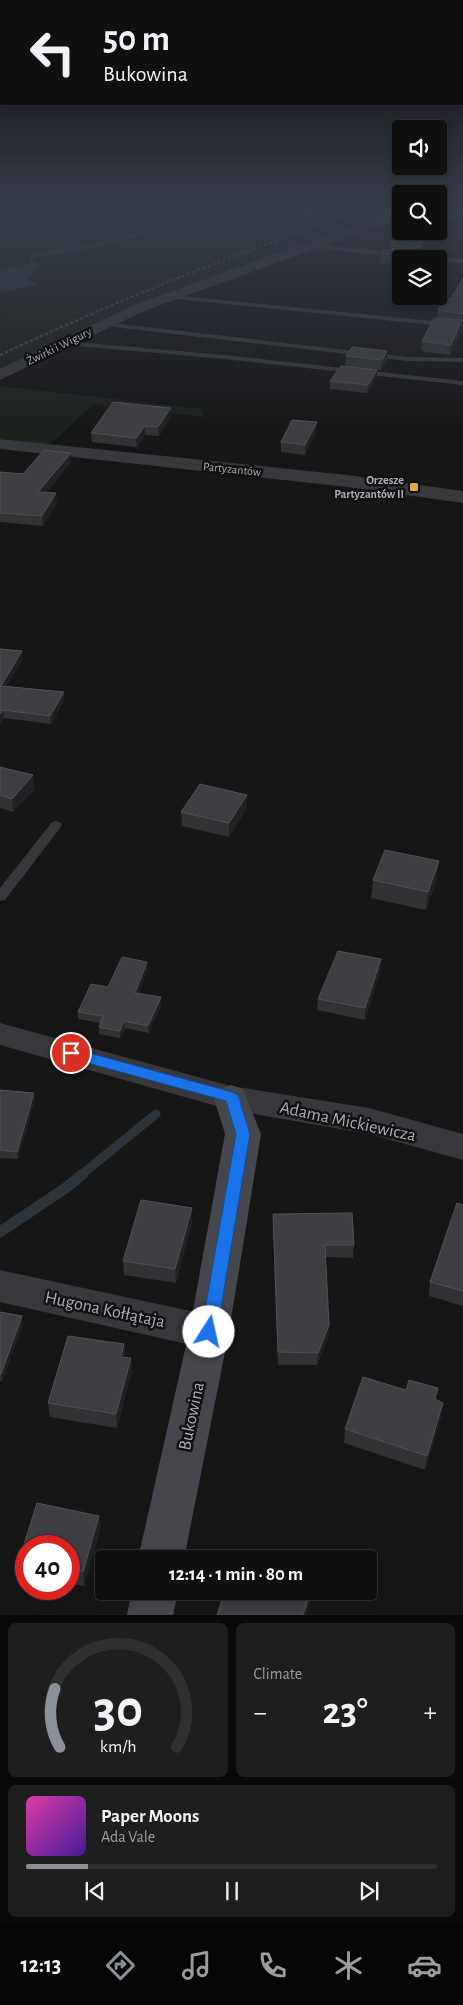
<!DOCTYPE html>
<html lang="en">
<head>
<meta charset="utf-8">
<style>
	:root { --surface:#101011; --page:#1e1e1f; --text:#f1f3f6; --muted:#9c9d9f; --line:#303031; --accent:#8c9099 }
	body { margin:0; font-family:"Alegreya Sans",sans-serif; background:var(--page); color:var(--text); height:100vh; display:flex; flex-direction:column; font-size:19px; white-space:nowrap }
	* { box-sizing:border-box; margin:0 }
	p { font-size:16px; color:var(--muted) }
	.icon { flex:none; width:28px; height:28px; fill:none; stroke:currentColor; stroke-width:2; stroke-linecap:round; stroke-linejoin:round }
	.map { position:relative; height:1615px; overflow:hidden }
	.details { display:flex; flex-direction:column; gap:8px; padding:8px; background:#090909; flex:1 }
	.details>* { flex:none }
	.hud { position:absolute; left:0px; top:0px; width:464px; height:105px; box-shadow:0 2px 8px #0003,0 0 0 1px var(--line); background:#101011; color:var(--text); overflow:hidden }
	.fabs { position:absolute; left:392px; top:120px; display:grid; gap:10px }
	.fabs a { display:grid; place-items:center; width:55px; height:55px; border-radius:5px; background:var(--surface); box-shadow:0 2px 8px #0003,0 0 0 1px var(--line); font-size:25px }
	.speed { position:absolute; left:15px; top:1535px; display:flex; gap:10px; font-size:25px; font-weight:700; text-align:center }
	.speed>* { display:grid; place-content:center; width:65px; height:65px; border-radius:50%; background:var(--surface); box-shadow:0 2px 8px #0003,0 0 0 1px var(--line); line-height:1 }
	.speed .limit { border:8px solid #d22; background:#fff; color:#111 }
	.pin { position:absolute; display:grid; place-items:center; width:42px; height:42px; color:#fff; margin:-21px; border:2px solid #fff; border-radius:50%; box-shadow:0 1px 5px #0007 }
	.me { position:absolute; width:55px; margin:-28px; rotate:10deg; stroke-linejoin:round; filter:drop-shadow(0 0 4px #0008) }
	.turn { display:flex; align-items:center; gap:18px; height:105px; padding:0 20px; font-size:22px }
	.turn .icon { width:65px; height:65px; stroke-width:2.5 }
	.turn b { display:block; font-size:35px; line-height:42px }
	.big { font-size:38px; font-weight:600; line-height:1.1 }
	.details .widget { flex:1; display:flex; flex-direction:column; justify-content:center; gap:8px; min-width:0; padding:0 18px; border-radius:8px; background:var(--page) }
	.details .dial { align-items:center; gap:0 }
	.dial svg { height:130px; overflow:visible; fill:none; stroke:var(--line); stroke-width:7; stroke-linecap:round; text-anchor:middle }
	.dial text { fill:var(--text); stroke:none }
	.song { display:flex; align-items:center; gap:15px }
	.cover { width:60px; height:60px; border-radius:8px; background:linear-gradient(135deg,hsl(320 70% 55%),hsl(260 70% 35%)) }
	.played { height:5px; border-radius:2px; background:linear-gradient(90deg,var(--accent) 15%,var(--line) 15%) }
	.keys { display:flex; justify-content:space-around; direction:ltr }
	.heat { display:flex; justify-content:space-between; align-items:center; font-size:28px; direction:ltr }
	.details .tiles { flex:1; display:grid; gap:8px; grid-template-columns:1fr 1fr }
	.widget:last-child { grid-column:span 2 }
	.trip { position:absolute; left:95px; top:1550px; width:282px; height:50px; border-radius:5px; background:var(--surface); box-shadow:0 2px 8px #0003,0 0 0 1px var(--line); font-weight:600; line-height:50px; text-align:center }
	.menu { display:flex; height:80px; justify-content:space-around; align-items:center; background:#060607; color:var(--muted) }
	.menu .icon { width:35px; height:35px }
	.menu .on { color:var(--accent) }
	.menu b { font-size:22px; color:var(--text) }
	.map>svg:first-child { display:block }
</style>
</head>
<body>
<div class="map">
<svg width="463" height="1615" viewBox="0 0 463 1615">
	<rect width="100%" height="100%" fill="#161617"/>
	<path fill="#222224" d="M372,205H386L227,259L132,298L0,359V352L121,296L284,233Z"/>
	<path fill="#1c221d" d="M0,205H128L126,211L164,214L180,205H329L335,207L372,205C244,243 121,295 0,352V318L3,316L0,315V293L36,283L26,278L34,262L20,267L0,269Z
		M386,205H401V211L145,304L0,371V359C125,298 253,244 386,205Z
		M0,386L202,409L204,417L94,404L49,445L2,439H0Z"/>
	<path fill="#2d353a" d="M34,261L42,267L26,278L37,284L0,293V269L20,267Z"/>
	<g fill="none" stroke-linecap="round" stroke-linejoin="round">
		<path stroke="#2d353a" stroke-width="4" d="M230,205L315,215
			M363,221L401,211
			M27,269L31,266V256L100,245L138,234L183,205"/>
		<path stroke="#2d353a" stroke-width="9" d="M81,1175L156,1114"/>
		<path stroke="#2d353a" stroke-width="11" d="M0,1232L67,1187L83,1174"/>
		<path fill="#37383c" fill-rule="evenodd" d="M309,244L463,259V263L439,261V259H413L307,247L306,246Z
			M170,295L463,324V328L168,298V296Z
			M102,322L408,357L463,358V362L408,361L105,326L101,324Z
			M63,341L225,355L463,381V385L225,359L66,345L62,343Z
			M56,821L60,822L62,825L60,828L5,900L0,901V888L52,822Z"/>
		<path fill="#37383c" fill-rule="evenodd" d="M463,209V217L439,218V210Z
			M401,213V221L370,229L144,311L0,380V369L134,305L360,223Z
			M0,439L347,475L463,491V503L347,487L0,449Z
			M0,1023L231,1086L369,1108L463,1134V1160L369,1134L231,1110L0,1045Z
			M0,1270L209,1315L223,1320L228,1332L223,1344L209,1349L0,1302Z"/>
		<path fill="#45474c" fill-rule="evenodd" d="M231,1085L243,1089L261,1134L229,1332L184,1559H138L189,1332L225,1134L214,1098L219,1089Z
			M132,1591H178L173,1615H127Z"/>
		<path stroke="#4a4c51" stroke-width="2" stroke-dasharray="3 2.5" stroke-linecap="butt" d="M0,355C124,297 250,248 379,205"/>
	</g>
	<path fill="#323235" d="M426,237V242L419,253L414,252L413,259H401V264L380,263L381,254L389,249V245Z
		M463,278V323H462V330L450,355L421,351L422,341L437,318L438,310L451,298Z
		M387,351V360L381,370H377V377L367,393L330,389V381L345,366L346,356Z
		M171,416L159,436L145,435L137,447L92,442L91,433Z
		M317,422L316,432L305,455L281,452V442Z
		M71,462L46,493L57,503L43,526L0,522V472L23,474Z
		M0,649L22,651L23,659L6,686L64,692V700L51,724L4,718L0,724Z
		M0,767L35,789L13,812L0,808Z
		M247,808L229,837L182,826L181,812Z
		M437,879L426,910L371,898L373,880Z
		M148,969L138,993L161,1005L149,1033L125,1028L120,1038L99,1034V1027L100,1023L78,1019V1012L108,987Z
		M380,971L365,1020L317,1010L318,999Z
		M0,1090L35,1100L18,1159L0,1158Z
		M463,1205V1306L429,1296L430,1282Z
		M273,1214L354,1245L353,1258L325,1257L329,1325L328,1338L317,1365H278L273,1226Z
		M192,1222L176,1283L124,1275L123,1261Z
		M0,1312L23,1324L2,1381H0Z
		M124,1344L125,1357L131,1358L132,1371L117,1428L50,1417L48,1403Z
		M437,1400L441,1417L425,1470L344,1443L345,1429Z
		M37,1503L99,1516L100,1530L84,1586L69,1583V1546H26V1583L20,1581L17,1567Z"/>
	<path fill="#212123" d="M426,237V242L419,253V248Z
		M414,252L413,259H409V256Z
		M462,320V330L450,355L451,345Z
		M387,351V360L381,370L382,360Z
		M377,370V377L367,393L368,385Z
		M171,408V416L159,436L158,427Z
		M317,422L316,432L305,455V445Z
		M145,426V435L137,447L136,438Z
		M71,453V462L39,501L38,492Z
		M56,493L57,503L43,526L42,516Z
		M22,651L23,659L1,693V686Z
		M64,692V700L51,724L50,716Z
		M3,710L4,718L0,724V714Z
		M33,775L35,789L13,812L12,799Z
		M247,795V808L229,837V823Z
		M439,861L437,879L426,910L428,892Z
		M381,959L380,971L365,1020V1008Z
		M147,962L148,969L135,1000V993Z
		M161,997V1005L149,1033L148,1026Z
		M124,1021L125,1028L120,1038V1031Z
		M34,1093L35,1100L18,1159L17,1152Z
		M192,1208V1222L176,1283L175,1269Z
		M22,1316L23,1324L2,1381L1,1374Z
		M329,1325L328,1338L317,1365L318,1353Z
		M124,1344L125,1358L121,1357Z
		M131,1358L132,1371L117,1428L116,1414Z
		M443,1403L441,1417L425,1470L427,1456Z
		M99,1516L100,1530L84,1586L83,1572Z
		M311,1591H313V1596L306,1615H303Z"/>
	<path fill="#3f3f43" stroke="#4f5155" d="M396,235L426,237L419,248L389,245Z
		M384,249L414,252L409,256L381,254Z
		M463,278V314L438,310L444,298H451Z
		M434,318L462,320L451,345L422,341Z
		M352,347L387,351L382,360L346,356Z
		M341,366L377,370L368,385L330,381Z
		M113,402L171,408L158,427L145,426L136,438L91,433Z
		M292,420L317,422L305,445L281,442Z
		M44,450L71,453L38,492L56,493L42,516L0,513V472L23,474Z
		M0,649L22,651L1,686L64,692L50,716L3,710L0,714Z
		M0,767L33,775L12,799L0,795Z
		M200,784L247,795L229,823L181,812Z
		M385,850L439,861L428,892L373,880Z
		M338,951L381,959L365,1008L318,999Z
		M122,957L147,962L135,993L161,997L148,1026L124,1021L120,1031L99,1027L103,1016L78,1012L91,984L108,987Z
		M0,1090L34,1093L17,1152L0,1150Z
		M141,1200L192,1208L175,1269L123,1261Z
		M457,1203L463,1205V1291L430,1282Z
		M352,1213L354,1245H325L329,1325L318,1353L278,1352L273,1214Z
		M0,1312L22,1316L1,1374H0Z
		M68,1336L124,1344L121,1357L131,1358L116,1414L48,1403Z
		M363,1377L406,1390L409,1380L438,1388L435,1399L443,1403L427,1456L345,1429Z
		M37,1503L99,1516L83,1572L69,1569V1546H26V1570L17,1567Z
		M238,1556L245,1559H237Z
		M225,1591H311L303,1615H217Z"/>
	<linearGradient id="sky" x2="0" y2="1"><stop stop-color="#0c0c0d"/><stop offset="0.48" stop-color="#363c47"/><stop offset="1" stop-color="#363c47" stop-opacity="0"/></linearGradient>
	<rect width="463" height="431" fill="url(#sky)"/>
	<path fill="#1a73e8" stroke="#114b97" d="M71,1048L232,1092L237,1094L239,1098L250,1134L217,1332L215,1337L209,1339L203,1337L201,1332L236,1134L226,1101L66,1057L64,1053L66,1050Z"/>
	<rect fill="#dea747" stroke="#111112" stroke-width="2" x="409" y="482" width="10" height="10" rx="2.5"/>
	<g text-anchor="middle" stroke-width="5" stroke-linejoin="round" paint-order="stroke">
		<g font-size="12" fill="#a9adb6" stroke="#111112">
			<text transform="translate(59 346) rotate(-26)" y="4">Żwirki i Wigury</text>
			<text transform="translate(232 469) rotate(6)" y="4">Partyzantów</text>
		</g>
		<g font-size="12" font-weight="bold" fill="#a9adb6" stroke="#111112" text-anchor="end">
			<text x="404" y="484">Orzesze<tspan x="404" dy="14">Partyzantów II</tspan></text>
		</g>
		<g font-size="18" fill="#a9adb6" stroke="#111112">
			<text transform="translate(348 1121) rotate(12)" y="6">Adama Mickiewicza</text>
			<text transform="translate(105 1309) rotate(12)" y="6">Hugona Kołłątaja</text>
			<text transform="translate(191 1416) rotate(-78)" y="6">Bukowina</text>
		</g>
	</g>
</svg>
<div class="fabs">
<a><svg class="icon" aria-label="sound" viewBox="0 0 24 24"><path d="M4 9h4l5-4v14l-5-4H4zM17 9q2 3 0 6"/></svg></a>
<a><svg class="icon" aria-label="search" viewBox="0 0 24 24"><circle cx="10" cy="10" r="6"/><path d="M15 15l6 6"/></svg></a>
<a><svg class="icon" aria-label="layers" viewBox="0 0 24 24"><path d="M12 4l9 5-9 5-9-5zM3 14l9 5 9-5"/></svg></a>
</div>
<div class="speed"><div class="limit">40</div></div>
<div class="pin" style="left:71px;top:1053px;background:#d93025"><svg class="icon" aria-label="arrive" viewBox="0 0 24 24"><path d="M6 21V4h12l-3 4 3 4H6"/></svg></div>
<svg class="me" style="left:209px;top:1332px" viewBox="-20 -20 40 40"><circle r="19" fill="#fff"/><path d="M0-13L10 11 0 6-10 11z" fill="#1a73e8"/></svg>
<div class="trip">12:14 · 1 min · 80 m</div>
<div class="hud">
<div class="turn"><svg class="icon" aria-label="left" viewBox="0 0 24 24"><path d="M17 20v-9H6M10 6l-5 5 5 5"/></svg><div><b>50 m</b>Bukowina</div></div>
</div>
</div>
<section class="details">
<div class="tiles">
<div class="widget dial"><svg viewBox="0 0 100 80">
<path d="M14 69A42 42 0 1 1 86 69"/>
<path d="M14 69A42 42 0 0 1 11 33" stroke="#8c9099"/>
<text x="50" y="56" font-size="32" font-weight="700">30</text>
<text x="50" y="72" font-size="11">km/h</text>
</svg></div>
<div class="widget"><p>Climate</p>
<div class="heat"><a>−</a><b class="big">23°</b><a>+</a></div>
</div>
<div class="widget">
<div class="song"><i class="cover"></i><div><b>Paper Moons</b><p>Ada Vale</p></div></div>
<div class="played"></div>
<div class="keys"><svg class="icon" aria-label="previous" viewBox="0 0 24 24"><path d="M18 5L8 12l10 7zM5 5v14"/></svg><svg class="icon" aria-label="pause" viewBox="0 0 24 24"><path d="M8 5v14M16 5v14"/></svg><svg class="icon" aria-label="next" viewBox="0 0 24 24"><path d="M6 5l10 7-10 7zM19 5v14"/></svg></div>
</div>
</div>
</section>
<nav class="menu">
<b>12:13</b>
<svg class="icon on" aria-label="directions" viewBox="0 0 24 24"><path d="M12 3l9 9-9 9-9-9zM9 14v-3h6M13 9l2 2-2 2"/></svg>
<svg class="icon" aria-label="music" viewBox="0 0 24 24"><path d="M9 18V5l10-2v13"/><circle cx="6" cy="18" r="3"/><circle cx="16" cy="16" r="3"/></svg>
<svg class="icon" aria-label="phone" viewBox="0 0 24 24"><path d="M5 4h4l2 5-3 2q2 4 5 5l2-3 5 2v4C11 20 4 13 5 4z"/></svg>
<svg class="icon" aria-label="climate" viewBox="0 0 24 24"><path d="M12 3v18M4 7l16 10M4 17L20 7"/></svg>
<svg class="icon" aria-label="car" viewBox="0 0 24 24"><path d="M5 17H2v-5l4-1 3-4h7l3 4 3 1v5h-3M9 17h6M6 11h13"/><circle cx="7" cy="17" r="2"/><circle cx="17" cy="17" r="2"/></svg>
</nav>
</body>
</html>
